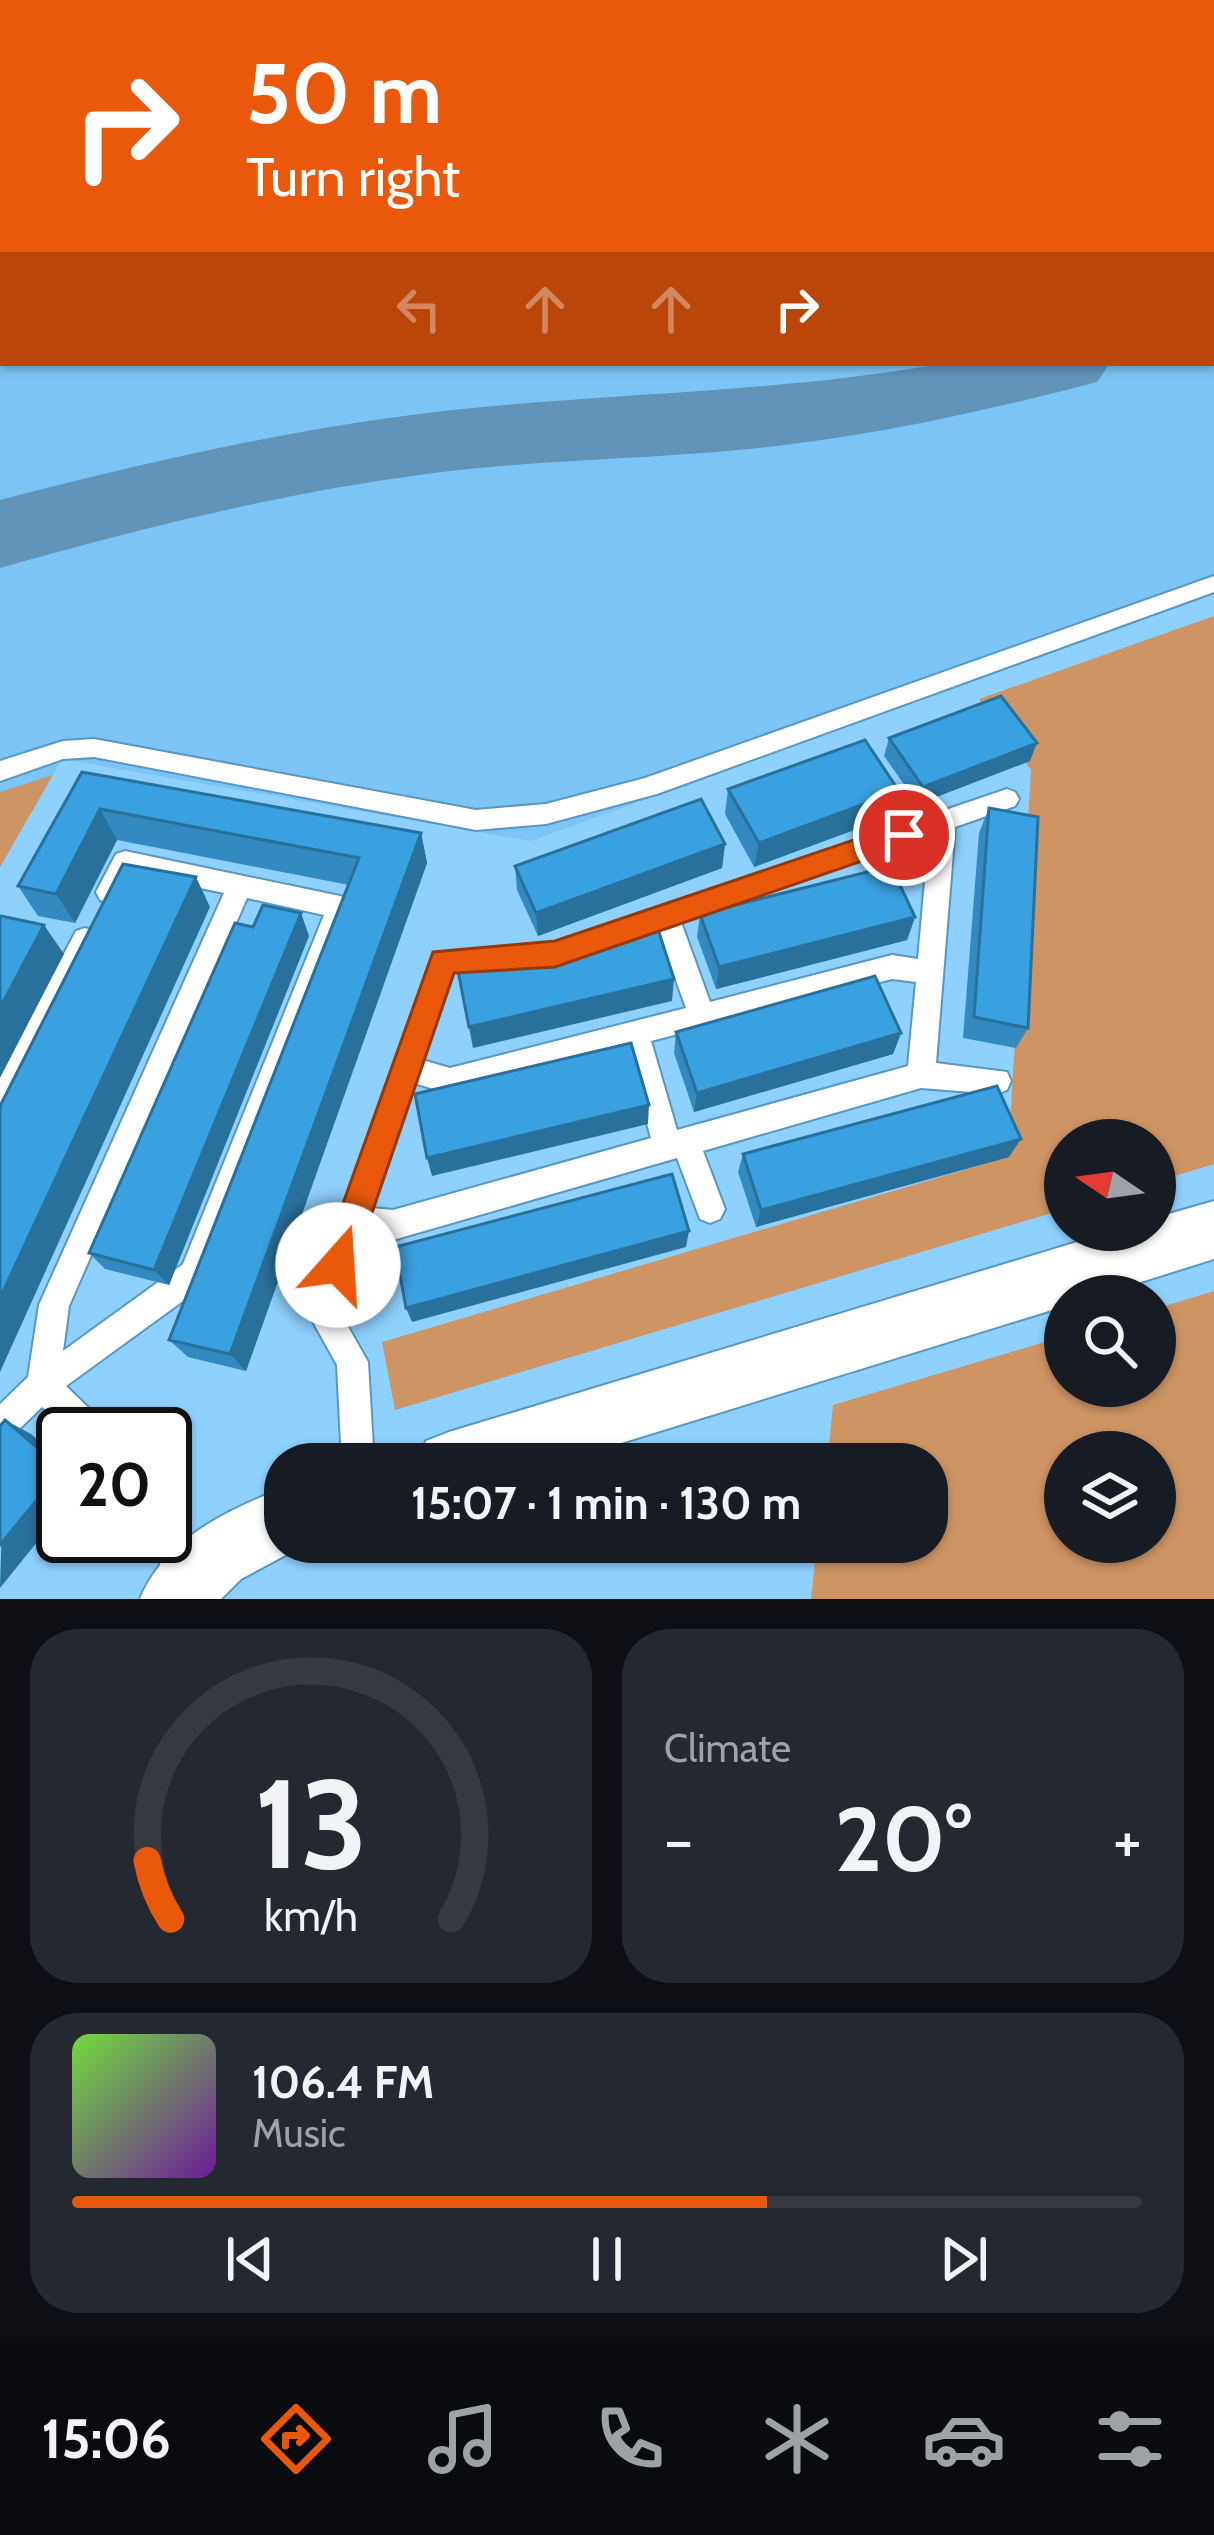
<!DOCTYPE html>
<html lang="en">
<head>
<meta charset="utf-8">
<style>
	:root { --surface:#171b24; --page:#242831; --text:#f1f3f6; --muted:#9ea1a6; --line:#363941; --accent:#ea580c }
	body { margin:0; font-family:Cabin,sans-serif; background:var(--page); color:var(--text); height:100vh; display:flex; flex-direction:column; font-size:45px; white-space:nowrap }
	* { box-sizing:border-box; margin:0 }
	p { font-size:39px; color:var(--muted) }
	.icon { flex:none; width:66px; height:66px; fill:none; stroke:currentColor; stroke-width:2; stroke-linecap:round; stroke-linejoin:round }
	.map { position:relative; height:1599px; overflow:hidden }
	.side { display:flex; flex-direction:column; gap:30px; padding:30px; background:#0d0f14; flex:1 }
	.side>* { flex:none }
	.hud { position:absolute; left:0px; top:0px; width:1215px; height:366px; box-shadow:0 3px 9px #0004; background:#ea580c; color:#fff; overflow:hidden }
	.needle { width:78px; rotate:283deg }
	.tools { position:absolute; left:1044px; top:1119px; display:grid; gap:24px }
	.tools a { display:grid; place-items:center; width:132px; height:132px; border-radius:50%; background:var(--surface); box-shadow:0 3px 9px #0004; font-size:60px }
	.speed { position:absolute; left:36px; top:1407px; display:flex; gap:24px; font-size:60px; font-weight:700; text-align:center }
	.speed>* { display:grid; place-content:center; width:156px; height:156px; border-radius:50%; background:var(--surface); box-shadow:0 3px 9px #0004; line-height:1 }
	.speed .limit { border:6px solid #111; border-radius:18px; background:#fff; color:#111 }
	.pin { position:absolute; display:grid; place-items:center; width:102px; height:102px; color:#fff; margin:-51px; border:6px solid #fff; border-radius:50%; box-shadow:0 3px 12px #0007 }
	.me { position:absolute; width:132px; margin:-66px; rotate:19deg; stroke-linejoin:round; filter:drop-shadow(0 0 9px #0008) }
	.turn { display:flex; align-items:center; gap:42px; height:252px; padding:0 48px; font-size:54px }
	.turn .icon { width:156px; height:156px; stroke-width:2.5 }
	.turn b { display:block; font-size:84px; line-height:102px }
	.lanes { display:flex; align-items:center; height:114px; padding:0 48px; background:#0003; justify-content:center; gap:60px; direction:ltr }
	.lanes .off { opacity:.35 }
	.big { font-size:90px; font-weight:800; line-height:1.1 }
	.side .card { flex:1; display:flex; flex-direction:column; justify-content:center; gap:18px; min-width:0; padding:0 42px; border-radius:48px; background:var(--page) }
	.side .dial { align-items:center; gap:0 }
	.dial svg { height:312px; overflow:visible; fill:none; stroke:var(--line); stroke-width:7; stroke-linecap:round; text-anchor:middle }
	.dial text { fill:var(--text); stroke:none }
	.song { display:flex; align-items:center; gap:36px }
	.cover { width:144px; height:144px; border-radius:18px; background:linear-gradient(135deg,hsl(100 70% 55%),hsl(280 70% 35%)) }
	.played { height:12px; border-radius:6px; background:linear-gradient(90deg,var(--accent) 65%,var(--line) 65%) }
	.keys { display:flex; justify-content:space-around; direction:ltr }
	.heat { display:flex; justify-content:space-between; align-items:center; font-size:66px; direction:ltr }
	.side .tiles { flex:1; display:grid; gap:30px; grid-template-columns:1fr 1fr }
	.card:last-child { grid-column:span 2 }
	.trip { position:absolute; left:264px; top:1443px; width:684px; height:120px; border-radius:48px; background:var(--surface); box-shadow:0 3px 9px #0004; font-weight:800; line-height:120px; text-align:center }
	.tabs { display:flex; height:192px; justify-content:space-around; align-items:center; background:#090b0e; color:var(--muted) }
	.tabs .icon { width:84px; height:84px }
	.tabs .on { color:var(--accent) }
	.tabs b { font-size:54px; color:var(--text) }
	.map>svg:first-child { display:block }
</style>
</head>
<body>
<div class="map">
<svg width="1214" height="1599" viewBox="0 0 1214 1599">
	<rect width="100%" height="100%" fill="#8fd1fe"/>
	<path fill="#7cc4f5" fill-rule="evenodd" d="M0,0H1214V593L531,841L62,759L0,867ZM3,3H1212V363H3Z"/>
	<path fill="#ce9464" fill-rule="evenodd" d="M1214,616V1164L1155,1182V1140H1065V1209L395,1410L382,1342L1008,1157L1031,770L979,699Z
		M53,775L0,867V792Z
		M1214,1291V1599H811L817,1542H927V1464H827L833,1405L1065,1336V1386H1155V1309ZM1065,1452H1155V1542H1065Z"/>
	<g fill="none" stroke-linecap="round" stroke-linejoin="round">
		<path fill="#6094b8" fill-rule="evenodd" d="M588,0H653L656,3H590Z
			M946,0H1010L943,3Z
			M1212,164H1214V210H1212Z
			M1212,294H1214V346H1212Z
			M945,363H1110L1097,382C979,413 860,439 738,450C632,460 525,460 419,475C277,494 138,529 0,568V500C159,459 319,422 483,407C638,392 791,391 945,363Z"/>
		<path fill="#6094b8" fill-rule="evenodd" d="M731,0H907L729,3Z
			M3,122V236L0,237V123Z"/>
		<g stroke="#5797c2" stroke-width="4">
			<path id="service" d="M1214,576V592L657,794L546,824L476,830L94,757L63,759L0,781V761L63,741L94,739L476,810L546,804L645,778Z
				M1007,789L1015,792L1019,799L1015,806L955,827L936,1063L1007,1072L1011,1081L1007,1090L997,1094L921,1088L703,1151L725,1209L720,1219L710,1223L700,1219L677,1158L393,1240L363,1236L338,1309L368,1362L374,1464H342L337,1365L307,1311L434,953L555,943ZM929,836L918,959L892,955L710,1002L681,922ZM658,930L686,1008L450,1068L422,1060L452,972L555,965ZM892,979L916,982L908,1066L677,1130L651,1041ZM626,1048L651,1138L393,1210L372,1208L414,1083L450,1094Z
				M125,851L340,896L349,899L353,907L205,1285L66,1386L104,1423L109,1434H70L42,1407L11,1437L0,1442V1404L28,1377L39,1305L224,893L131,873L118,900L109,903L100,900L96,892L116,854ZM247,898L324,915L183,1264L63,1351L69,1306Z
				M85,928L94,931L98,939L10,1112L0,1116V1075L76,931Z
				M165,1520L175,1524L202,1577L197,1589L185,1594L173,1589L146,1536H165Z"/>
		</g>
		<g stroke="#5797c2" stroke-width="4">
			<path id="minor" d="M1214,1201V1259L1096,1296H1065V1306L553,1464H417L426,1441L449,1432L1117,1230H1155V1218Z
				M285,1487V1542L308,1543L241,1579L221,1599H140C165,1538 227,1511 285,1487Z"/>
		</g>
		<use href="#service" fill="#fff" fill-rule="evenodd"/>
		<use href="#minor" fill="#fff" fill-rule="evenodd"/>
	</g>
	<path fill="#328ac1" d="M889,738L1030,761L918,804L884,756Z
		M82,772L421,833L427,863L246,1371L188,1357L169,1340L349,885L117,840L75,923L38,916L18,886Z
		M728,789L892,816L754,867L725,814Z
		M989,808L1028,1028L1016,1048L963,1038L979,833Z
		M725,844L722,868L538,936L517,890L515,866Z
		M700,914L915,917L907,940L716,989L697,937Z
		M309,936L169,1285L105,1269L89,1253Z
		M676,1032L901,1033L893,1054L694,1112L674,1053Z
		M743,1154L1009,1157L756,1227L738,1172Z"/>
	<path fill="#29719d" d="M1037,743L1030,761L918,804L923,787Z
		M899,791L892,816L754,867L759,843Z
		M100,809L117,840L75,923L56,894Z
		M421,833L427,863L246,1371L230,1354Z
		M725,844L722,868L538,936L536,913Z
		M196,877L210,907L0,1372V1298Z
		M301,913L309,936L169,1285L154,1270Z
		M915,917L907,940L716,989L719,967Z
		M44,925L64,954L0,1078V1008Z
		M674,979L672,1001L473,1048L469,1027Z
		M901,1033L893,1054L694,1112L697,1093Z
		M649,1105L648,1124L432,1176L427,1158Z
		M1021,1139L1009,1157L756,1227L761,1210Z
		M689,1231L686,1247L412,1322L406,1308Z
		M5,1420L31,1434L63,1462V1510L0,1588Z"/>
	<path fill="#3aa1e0" stroke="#29719d" stroke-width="3" d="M1001,696L1037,743L923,787L889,738Z
		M865,740L899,791L759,843L728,789Z
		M82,772L421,833L230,1354L169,1340L359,858L100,809L56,894L18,886Z
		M701,799L725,844L536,913L515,866Z
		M989,808L1038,817L1028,1028L974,1017Z
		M123,864L196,877L0,1298V1106Z
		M891,866L915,917L719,967L700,914Z
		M263,905L301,913L154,1270L89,1253L235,923L253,927Z
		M1,916L44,925L0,1008V917Z
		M657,926L674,979L469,1027L458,971Z
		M875,976L901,1033L697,1093L676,1032Z
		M631,1043L649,1105L427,1158L415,1094Z
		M997,1086L1021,1139L761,1210L743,1154Z
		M672,1174L689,1231L406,1308L395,1247Z
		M5,1420L62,1469L0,1545V1426Z"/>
	<path fill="#ea580c" stroke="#983908" stroke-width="3" d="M904,823L914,826L918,835L914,843L555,967L454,973L350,1277L338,1282L326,1277L321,1265L433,952L555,941Z"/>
</svg>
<div class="tools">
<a><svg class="needle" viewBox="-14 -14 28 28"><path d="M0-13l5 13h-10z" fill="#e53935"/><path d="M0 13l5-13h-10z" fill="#9ea1a6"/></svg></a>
<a><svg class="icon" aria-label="search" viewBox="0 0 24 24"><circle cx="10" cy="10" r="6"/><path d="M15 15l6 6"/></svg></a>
<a><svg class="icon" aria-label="layers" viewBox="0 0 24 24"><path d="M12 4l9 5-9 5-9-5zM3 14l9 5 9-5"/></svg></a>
</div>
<div class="speed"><div class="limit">20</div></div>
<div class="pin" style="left:904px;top:835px;background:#d93025"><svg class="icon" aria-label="arrive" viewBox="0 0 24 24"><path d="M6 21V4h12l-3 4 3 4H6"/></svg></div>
<svg class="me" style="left:338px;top:1265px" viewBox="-20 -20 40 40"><circle r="19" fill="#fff"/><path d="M0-13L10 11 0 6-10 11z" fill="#ea580c"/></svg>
<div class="trip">15:07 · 1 min · 130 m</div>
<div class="hud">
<div class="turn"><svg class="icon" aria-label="right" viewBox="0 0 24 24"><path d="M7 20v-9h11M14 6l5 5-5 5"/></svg><div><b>50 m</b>Turn right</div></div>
<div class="lanes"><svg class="icon off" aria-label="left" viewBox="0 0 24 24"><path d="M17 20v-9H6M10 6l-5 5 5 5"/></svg><svg class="icon off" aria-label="ahead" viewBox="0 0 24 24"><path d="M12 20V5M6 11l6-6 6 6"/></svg><svg class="icon off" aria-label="ahead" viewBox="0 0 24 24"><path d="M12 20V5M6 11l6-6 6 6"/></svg><svg class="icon" aria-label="right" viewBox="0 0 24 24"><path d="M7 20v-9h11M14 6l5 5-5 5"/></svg></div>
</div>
</div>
<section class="side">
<div class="tiles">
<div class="card dial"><svg viewBox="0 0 100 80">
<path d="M14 69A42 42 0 1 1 86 69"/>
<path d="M14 69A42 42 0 0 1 8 54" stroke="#ea580c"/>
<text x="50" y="56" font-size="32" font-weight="700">13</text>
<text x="50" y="72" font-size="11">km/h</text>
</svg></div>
<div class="card"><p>Climate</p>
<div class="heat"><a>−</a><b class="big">20°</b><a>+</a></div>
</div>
<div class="card">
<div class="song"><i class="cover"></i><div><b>106.4 FM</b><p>Music</p></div></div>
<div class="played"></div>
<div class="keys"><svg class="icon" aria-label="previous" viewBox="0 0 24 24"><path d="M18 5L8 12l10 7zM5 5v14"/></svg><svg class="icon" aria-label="pause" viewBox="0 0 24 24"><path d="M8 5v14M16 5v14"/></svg><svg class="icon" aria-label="next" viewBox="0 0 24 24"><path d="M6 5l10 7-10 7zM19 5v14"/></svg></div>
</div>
</div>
</section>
<nav class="tabs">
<b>15:06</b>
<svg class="icon on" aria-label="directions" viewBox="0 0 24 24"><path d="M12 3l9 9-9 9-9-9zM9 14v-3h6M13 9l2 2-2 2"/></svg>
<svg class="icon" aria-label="music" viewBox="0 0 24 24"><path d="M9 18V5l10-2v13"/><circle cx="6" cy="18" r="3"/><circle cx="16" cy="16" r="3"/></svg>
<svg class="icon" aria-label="phone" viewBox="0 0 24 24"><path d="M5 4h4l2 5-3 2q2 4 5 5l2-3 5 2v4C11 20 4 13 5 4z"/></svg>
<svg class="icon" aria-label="climate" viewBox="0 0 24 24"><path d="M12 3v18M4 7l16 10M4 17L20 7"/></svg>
<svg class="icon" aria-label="car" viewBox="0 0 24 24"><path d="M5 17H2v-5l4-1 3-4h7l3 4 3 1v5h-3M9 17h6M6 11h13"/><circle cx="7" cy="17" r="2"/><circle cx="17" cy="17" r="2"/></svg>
<svg class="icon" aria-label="filters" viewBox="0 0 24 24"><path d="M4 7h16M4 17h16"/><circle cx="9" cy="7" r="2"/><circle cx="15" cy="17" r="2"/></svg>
</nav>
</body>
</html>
